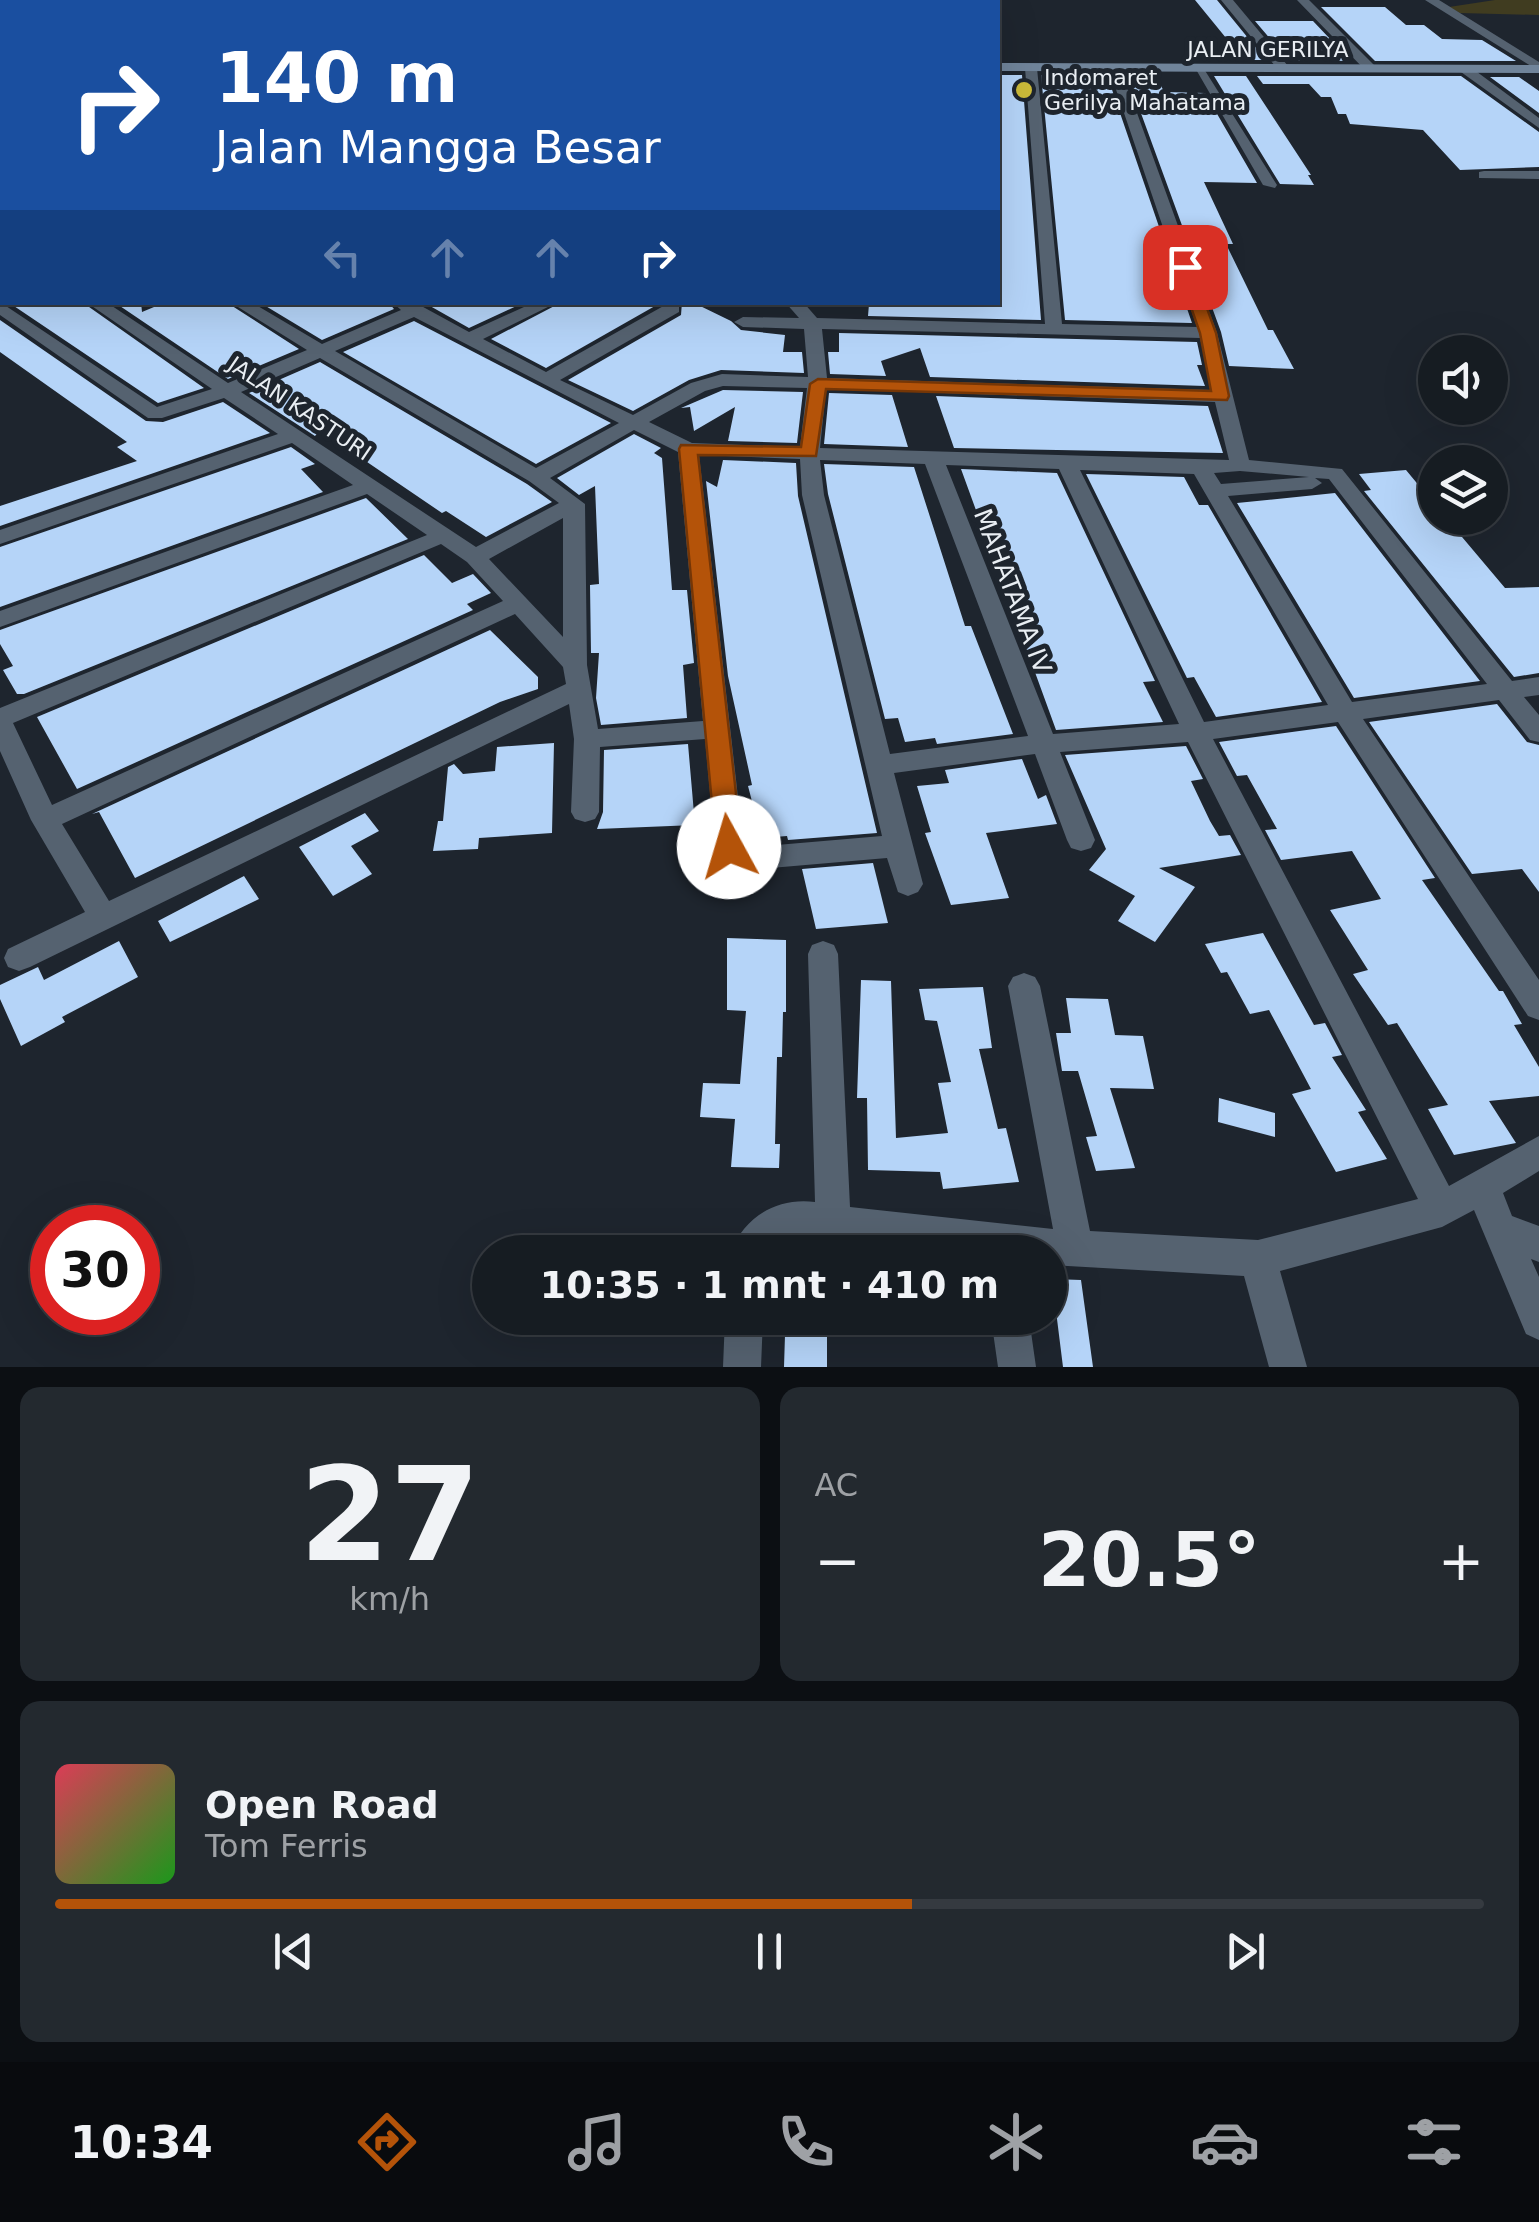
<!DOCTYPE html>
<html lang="id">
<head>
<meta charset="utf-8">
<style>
	:root { --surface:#161c22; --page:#23292f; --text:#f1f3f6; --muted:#9ea1a5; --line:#353a40; --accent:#b45309 }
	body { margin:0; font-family:"DejaVu Sans",sans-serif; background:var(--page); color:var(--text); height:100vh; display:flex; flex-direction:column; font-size:38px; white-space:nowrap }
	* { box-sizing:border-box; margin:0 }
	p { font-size:32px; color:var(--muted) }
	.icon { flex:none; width:55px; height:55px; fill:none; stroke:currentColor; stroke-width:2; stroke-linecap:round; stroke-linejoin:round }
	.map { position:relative; height:1367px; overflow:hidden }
	.sheet { display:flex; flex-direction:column; gap:20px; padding:20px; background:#0c0f13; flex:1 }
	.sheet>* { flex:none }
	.top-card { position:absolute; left:0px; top:0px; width:1000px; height:305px; box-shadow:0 10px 40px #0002,0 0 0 2px var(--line); background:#1a4fa0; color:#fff; overflow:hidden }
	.buttons { position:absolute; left:1418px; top:335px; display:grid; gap:20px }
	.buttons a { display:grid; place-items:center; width:90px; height:90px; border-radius:50%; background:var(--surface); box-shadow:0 10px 40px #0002,0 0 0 2px var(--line); font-size:50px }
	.speed { position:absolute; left:30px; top:1205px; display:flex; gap:20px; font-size:50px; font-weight:700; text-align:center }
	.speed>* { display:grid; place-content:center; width:130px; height:130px; border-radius:50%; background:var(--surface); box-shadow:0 10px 40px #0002,0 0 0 2px var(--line); line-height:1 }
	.speed .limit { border:15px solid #d22; background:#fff; color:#111 }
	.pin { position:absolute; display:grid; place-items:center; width:85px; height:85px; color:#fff; margin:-42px; border-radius:20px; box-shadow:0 5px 15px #0006 }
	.me { position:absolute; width:110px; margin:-55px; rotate:354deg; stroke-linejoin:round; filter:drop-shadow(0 0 8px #0008) }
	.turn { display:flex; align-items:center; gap:35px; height:210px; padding:0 50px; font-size:45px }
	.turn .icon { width:130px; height:130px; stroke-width:2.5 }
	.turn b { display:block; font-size:70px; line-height:85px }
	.lanes { display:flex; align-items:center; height:95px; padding:0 50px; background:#0003; justify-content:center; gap:50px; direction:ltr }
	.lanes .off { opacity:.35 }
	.big { font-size:75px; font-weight:600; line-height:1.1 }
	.sheet .tile { flex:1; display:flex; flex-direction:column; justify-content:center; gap:15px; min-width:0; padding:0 35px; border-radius:20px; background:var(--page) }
	.sheet .dial { align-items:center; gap:0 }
	.dial b { font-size:130px; line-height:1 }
	.song { display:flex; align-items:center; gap:30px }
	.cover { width:120px; height:120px; border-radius:15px; background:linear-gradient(135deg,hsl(350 70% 55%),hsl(120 70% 35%)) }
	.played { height:10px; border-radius:5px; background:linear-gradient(90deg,var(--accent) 60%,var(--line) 60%) }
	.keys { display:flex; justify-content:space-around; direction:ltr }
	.heat { display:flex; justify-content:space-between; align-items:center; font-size:55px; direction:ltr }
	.sheet .tiles { flex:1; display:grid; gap:20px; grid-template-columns:1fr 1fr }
	.tile:last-child { grid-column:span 2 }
	.trip { position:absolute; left:472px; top:1235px; width:595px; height:100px; border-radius:50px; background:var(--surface); box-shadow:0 10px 40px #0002,0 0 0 2px var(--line); font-weight:600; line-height:100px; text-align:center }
	.dock { display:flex; height:160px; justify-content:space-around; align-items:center; background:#090b0e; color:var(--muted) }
	.dock .icon { width:70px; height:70px }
	.dock .current { color:var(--accent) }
	.dock b { font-size:45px; color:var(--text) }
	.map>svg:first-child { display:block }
</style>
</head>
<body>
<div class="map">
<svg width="1539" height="1367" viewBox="0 0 1539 1367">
	<rect width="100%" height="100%" fill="#1e252e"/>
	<path fill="#403c20" d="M1495,0H1539V15L1460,13L1449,7Z"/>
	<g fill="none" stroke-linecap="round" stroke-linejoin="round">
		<path stroke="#645e34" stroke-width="5" d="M174,2L183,0"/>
	</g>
	<path fill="#b5d4f8" d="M1195,0H1217L1266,60H1244Z
		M1321,7H1385L1406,25H1424L1442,39L1482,40L1516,61H1375Z
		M1255,21H1313L1351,61L1288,60Z
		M998,75H1022L1041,320L868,316L869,304L928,307V302H998Z
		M1041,75H1107L1192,323L1065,320Z
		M1127,75H1156L1164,92L1205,93L1257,183L1204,182L1233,244H1226L1268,330H1273L1294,369L1229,366L1221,332Z
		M1214,76H1246L1311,175H1308L1314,185L1280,184Z
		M1257,76H1461L1539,132V167L1460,170L1423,130L1350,124L1346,114H1338L1331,97H1321L1309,84H1263Z
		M1490,77H1519L1539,91V113Z
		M8,302H82L204,388L158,403Z
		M114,302H141L142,312L166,302H226L299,349L228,379Z
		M259,302H388L394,309L322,340Z
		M423,302H525L469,328Z
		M562,302H662L546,368L491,339Z
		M682,302H692L731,321L741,330L785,335L783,352H802L804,373L721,370L689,380L633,411L568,380L681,315Z
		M0,320L146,421L163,422L223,402L270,433L0,526V506L137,461L117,447L127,442L0,352Z
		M414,321L611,423L536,464L343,352Z
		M839,333L1197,342L1202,365H1197L1205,386L930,377L920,348L881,361L886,376L830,374L828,352H839Z
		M320,362L527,484L552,502L486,537L446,511L442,513L320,430L315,436L249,393Z
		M723,390L803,392L797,443L728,441L735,407L694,431L690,407L681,408Z
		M829,393L892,395L908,447L824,444Z
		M936,396L1208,406L1223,453L954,448Z
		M634,434L661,448L654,453L662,458L672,590H687L694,663L683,665L687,718L601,725L596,698L599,653H591L590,585L599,584L595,486L579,495L557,478Z
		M291,447L315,464L301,469L323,492L0,607V547Z
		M723,460L796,463L798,496L877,833L788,840L787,836L747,839L744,814L755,813L748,786L752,785L728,676L706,481L717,487Z
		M824,464L914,467L965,626H971L1013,734L937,744L935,738L905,742L898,718L885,719L828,494Z
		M961,469L1057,473L1155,681L1143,682L1163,722L1056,730Z
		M1406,470L1435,505V518H1446L1505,588L1539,587V673L1514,677L1364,491L1371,490L1359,474Z
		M1086,474L1184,477L1199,505H1208L1322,702L1216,717L1194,677L1187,678Z
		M1335,493L1480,681L1354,698L1237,503Z
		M366,498L408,539L24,694H17L3,670L13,666L0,644V630Z
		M424,555L452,583L473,574L491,593L467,604L473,610L77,789L37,717Z
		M490,630L538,677V689L500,702L135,878L99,812L92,814Z
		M1497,704L1527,742L1539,745V892L1522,869L1472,874L1369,722Z
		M1336,726L1435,878L1422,880L1499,991H1503L1522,1024L1514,1025L1539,1067V1096L1489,1101L1516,1143L1454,1155L1428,1109L1448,1105L1397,1023L1388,1025L1353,974L1368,970L1330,910L1381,899L1352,851L1281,860L1265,830L1277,829L1247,775L1237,776L1219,742Z
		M554,743L552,833L479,838L478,849L433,851L438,821H443L448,767L454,764L463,774L495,771L497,747Z
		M688,744L695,825L597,829L603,812L604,750Z
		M1186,746L1203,779L1191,781L1210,821L1219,836L1230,835L1241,855L1159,868L1195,887L1155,942L1118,921L1135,896L1089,870L1106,849L1065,755Z
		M1022,759L1038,799L1046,795L1057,824L986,833L1009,898L951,905L925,833L931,832L917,786L949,783L945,770Z
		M365,813L379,831L351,846L372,874L333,896L299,847Z
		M873,863L888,923L816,929L802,869Z
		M244,876L259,899L170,942L158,921Z
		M1263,933L1314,1025L1325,1023L1342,1055L1332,1057L1366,1110L1358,1112L1387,1159L1336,1172L1292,1094L1311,1089L1269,1010L1250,1014L1227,972L1221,973L1205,944Z
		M727,938L786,940V1012H783L782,1057H777L775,1144H780L779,1168L731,1167L735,1119L700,1117L703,1083L740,1084L746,1011L727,1010Z
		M119,941L138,977L62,1017L65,1022L21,1046L0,999V985L38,967L44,980Z
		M861,980L891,981L896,1138L948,1133L938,1083L951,1082L937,1021L925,1020L919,989L983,987L992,1048L979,1049L998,1129L1006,1128L1019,1182L943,1189L940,1172L868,1170L867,1098H857Z
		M1066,998L1108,999L1115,1035L1143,1036L1154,1089L1110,1088L1135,1168L1096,1171L1086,1137L1097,1136L1078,1071H1062L1056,1033H1071Z
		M1219,1098L1275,1113V1137L1218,1122Z
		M1052,1279L1081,1280L1093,1367H1063Z
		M785,1335L827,1337V1367H784Z"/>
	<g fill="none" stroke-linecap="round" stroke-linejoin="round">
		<path fill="#556270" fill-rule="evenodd" d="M1221,0H1233L1288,66V72H1280Z
			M1297,0H1309L1375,66V72H1367Z
			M1425,0H1439L1539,62V71Z
			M1031,64L1037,68L1062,324L1197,327L1109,69L1115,65L1121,69L1217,333L1249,460L1342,469L1512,681L1539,677V695L1524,697L1539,715V742L1530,740L1499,700L1363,719L1539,980V1020L1528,1016L1338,722L1213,739L1449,1186L1539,1136V1171L1503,1193L1512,1216L1539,1226V1262L1531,1259L1539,1277V1340L1526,1334L1474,1210L1442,1227L1280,1271L1307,1367H1269L1244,1276L1050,1265V1252H928L795,1235L776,1245L770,1252H731C744,1217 777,1197 815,1202L808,954L812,945L823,941L834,945L838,954L850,1207L1053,1229L1008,986L1013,977L1024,973L1035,977L1040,986L1090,1231L1258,1240L1418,1199L1188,742L1060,752L1095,840L1091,848L1081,851L1071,848L1067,840L1035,754L894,773L923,884L918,892L908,896L898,892L887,858L748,870L719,855L715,847L705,739L600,747L599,812L595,819L585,822L575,819L571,812L574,739L569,704L30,967L19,971L8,967L4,958L8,949L85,912L31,820L0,751V708L427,535L367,494L0,627V611L353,485L292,443L0,544V530L278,434L224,398L162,418H148L0,315V302L157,407L212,389L86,302H106L228,383L307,350L230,302H251L322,344L401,310L392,302H414L469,332L535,302H558L483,339L546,372L667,304H679V312L560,380L633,415L691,383L722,374L808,377L804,329L743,327L734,322L743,317L799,318L785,302H803L817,318L1045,324L1025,68ZM414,317L619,423L536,468L335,351ZM822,329L1200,338L1212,390L827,378ZM320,358L529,481L559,503L476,547L241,392ZM723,386L807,388L800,447L692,443L649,422L705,391ZM826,389L1215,402L1229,460L820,448ZM634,430L678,452L703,721L598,729L587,665L585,504L550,478ZM699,455L800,459L802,495L882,836L752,847L743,841ZM820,460L925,464L1028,736L890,754L824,495ZM946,465L1059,469L1179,724L1053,734ZM1080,470L1194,474L1328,705L1204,722ZM1240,471L1309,477L1221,484L1214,473ZM1315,478L1329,479L1487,684L1352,702L1228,496L1312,489L1322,483ZM563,518V637L489,559ZM441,544L467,562L503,601L52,805L13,723ZM515,614L563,667L566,684L109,901L62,824Z
			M1194,66L1204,69L1277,185L1275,188L1263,185Z
			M1461,66H1469L1539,118V128L1461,72Z
			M0,152H2V162H0Z
			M1484,171H1539V179L1479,178V172Z
			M0,235L2,236V247L0,246Z
			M725,1318H763L761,1367H723Z
			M991,1318H1029L1036,1367H998Z"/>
		<path fill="#70849a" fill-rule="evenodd" d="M179,0H198L200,2H182Z
			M998,63L1539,65V73L998,71Z
			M0,100H2V108H0Z"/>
	</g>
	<path fill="#b45309" stroke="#753606" stroke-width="2.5" d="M1185,262L1192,267L1216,333L1229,396L1227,400L826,389L816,456L698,455L742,847L738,854H720L716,847L679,449L681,445L801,447L810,384L818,379L1211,391L1200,333L1177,267Z"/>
	<circle fill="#cbba39" stroke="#1e252e" stroke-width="4" cx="1024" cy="90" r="10"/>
	<g text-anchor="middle" stroke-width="10" stroke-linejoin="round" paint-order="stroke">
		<g font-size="22" fill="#e9eef3" stroke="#1e252e">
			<text x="1268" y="57">JALAN GERILYA</text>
			<text transform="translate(300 408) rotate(34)" y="8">JALAN KASTURI</text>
		</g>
		<g font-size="22" fill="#e9eef3" stroke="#1e252e" text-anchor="start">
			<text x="1044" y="85">Indomaret<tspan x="1044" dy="25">Gerilya Mahatama</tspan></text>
		</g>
		<g font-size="25" fill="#e9eef3" stroke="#1e252e">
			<text transform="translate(1013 591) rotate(69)" y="9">MAHATAMA IV</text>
		</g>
	</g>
</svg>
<div class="buttons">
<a><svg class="icon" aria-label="sound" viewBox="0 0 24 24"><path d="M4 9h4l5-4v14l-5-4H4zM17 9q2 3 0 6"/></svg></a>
<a><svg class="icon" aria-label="layers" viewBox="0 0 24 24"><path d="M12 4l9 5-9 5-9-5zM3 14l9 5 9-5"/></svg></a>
</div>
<div class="speed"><div class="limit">30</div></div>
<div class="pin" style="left:1185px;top:267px;background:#d93025"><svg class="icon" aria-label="arrive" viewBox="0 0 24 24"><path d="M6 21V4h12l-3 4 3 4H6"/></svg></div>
<svg class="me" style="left:729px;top:847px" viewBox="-20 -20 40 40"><circle r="19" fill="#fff"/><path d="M0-13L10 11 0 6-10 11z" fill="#b45309"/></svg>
<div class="trip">10:35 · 1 mnt · 410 m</div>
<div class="top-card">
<div class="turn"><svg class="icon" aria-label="right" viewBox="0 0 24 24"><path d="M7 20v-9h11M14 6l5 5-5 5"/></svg><div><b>140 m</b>Jalan Mangga Besar</div></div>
<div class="lanes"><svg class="icon off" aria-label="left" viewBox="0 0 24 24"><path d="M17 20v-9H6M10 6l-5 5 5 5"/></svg><svg class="icon off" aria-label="ahead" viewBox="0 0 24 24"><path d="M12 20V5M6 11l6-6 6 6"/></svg><svg class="icon off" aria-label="ahead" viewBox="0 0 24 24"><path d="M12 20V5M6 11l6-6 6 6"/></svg><svg class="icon" aria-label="right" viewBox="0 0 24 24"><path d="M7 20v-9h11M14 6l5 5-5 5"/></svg></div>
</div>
</div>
<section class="sheet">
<div class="tiles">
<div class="tile dial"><b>27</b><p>km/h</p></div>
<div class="tile"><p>AC</p>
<div class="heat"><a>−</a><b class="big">20.5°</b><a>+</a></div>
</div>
<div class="tile">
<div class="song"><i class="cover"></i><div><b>Open Road</b><p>Tom Ferris</p></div></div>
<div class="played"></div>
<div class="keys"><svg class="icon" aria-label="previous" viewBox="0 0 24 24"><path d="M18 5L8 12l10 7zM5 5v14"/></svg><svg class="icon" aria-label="pause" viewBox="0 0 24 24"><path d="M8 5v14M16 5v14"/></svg><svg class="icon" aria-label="next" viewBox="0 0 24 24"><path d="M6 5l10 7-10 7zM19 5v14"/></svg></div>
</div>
</div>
</section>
<nav class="dock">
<b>10:34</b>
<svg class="icon current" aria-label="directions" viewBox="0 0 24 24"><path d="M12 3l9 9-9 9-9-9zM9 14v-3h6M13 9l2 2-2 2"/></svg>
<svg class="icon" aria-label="music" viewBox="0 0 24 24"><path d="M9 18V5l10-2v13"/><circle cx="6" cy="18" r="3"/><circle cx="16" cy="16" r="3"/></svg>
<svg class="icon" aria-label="phone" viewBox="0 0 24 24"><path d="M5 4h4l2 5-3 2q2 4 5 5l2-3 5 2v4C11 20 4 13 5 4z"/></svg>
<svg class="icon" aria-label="climate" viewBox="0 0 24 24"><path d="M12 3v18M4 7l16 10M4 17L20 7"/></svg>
<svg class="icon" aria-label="car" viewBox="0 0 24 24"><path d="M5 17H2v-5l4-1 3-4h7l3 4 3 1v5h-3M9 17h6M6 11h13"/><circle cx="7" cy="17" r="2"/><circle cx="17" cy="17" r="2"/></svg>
<svg class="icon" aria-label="filters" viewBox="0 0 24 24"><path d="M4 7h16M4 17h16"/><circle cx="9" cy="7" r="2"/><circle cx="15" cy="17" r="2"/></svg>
</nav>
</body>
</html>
